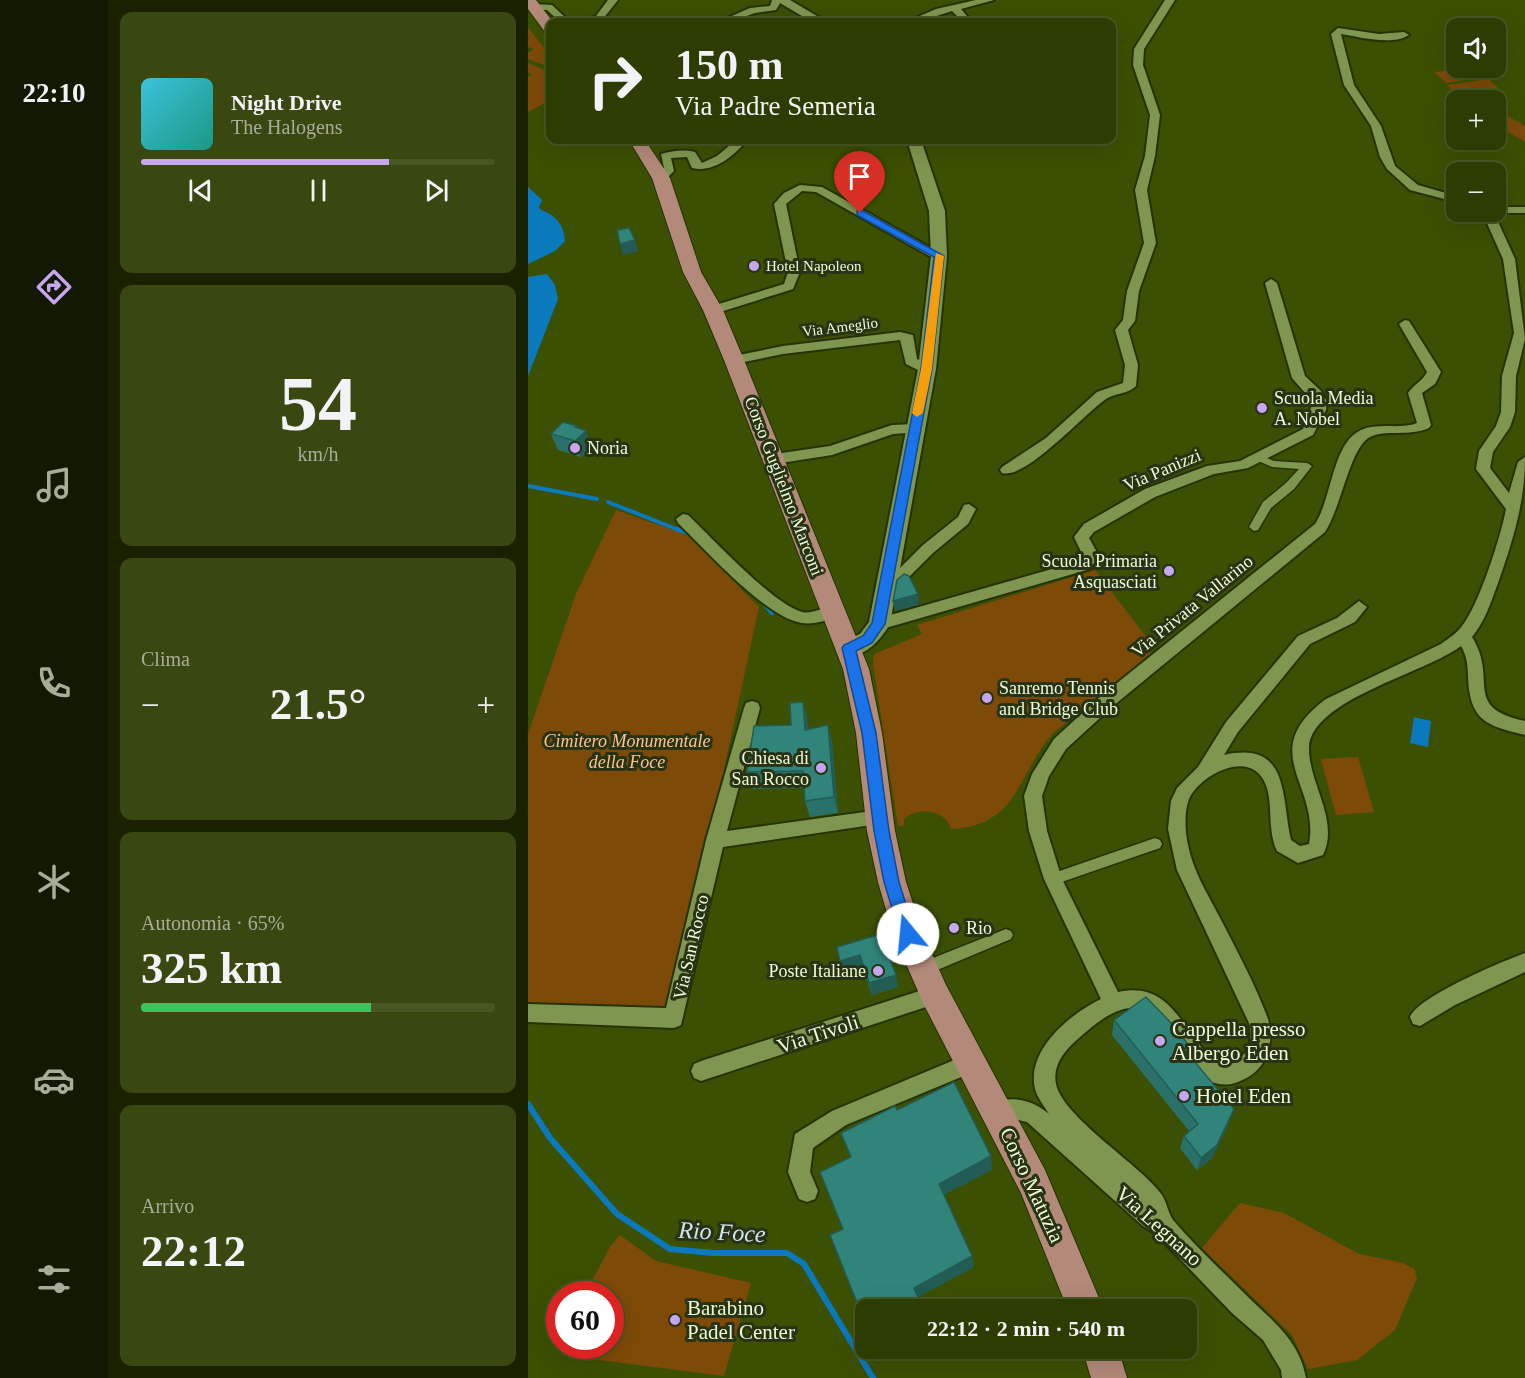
<!DOCTYPE html>
<html lang="it">
<head>
<meta charset="utf-8">
<style>
	:root { --surface:#2d3c02; --page:#394711; --text:#f1f3f6; --muted:#a7ad99; --line:#485624; --accent:#c7a6f0 }
	body { margin:0; font-family:"Times New Roman",serif; background:var(--page); color:var(--text); height:100vh; display:flex; flex-direction:column; font-size:22px; white-space:nowrap }
	* { box-sizing:border-box; margin:0 }
	p { font-size:20px; color:var(--muted) }
	.icon { flex:none; width:33px; height:33px; fill:none; stroke:currentColor; stroke-width:2; stroke-linecap:round; stroke-linejoin:round }
	.map { position:relative; flex:1; overflow:hidden }
	.side { display:flex; flex-direction:column; gap:12px; padding:12px; background:#192101; width:420px }
	.side>* { flex:none }
	.guide { position:absolute; left:18px; top:18px; width:570px; height:126px; border-radius:12px; box-shadow:0 6px 24px #0002,0 0 0 2px var(--line); background:#2d3c02; color:var(--text); overflow:hidden }
	.buttons { position:absolute; left:918px; top:18px; display:grid; gap:12px }
	.buttons a { display:grid; place-items:center; width:60px; height:60px; border-radius:12px; background:var(--surface); box-shadow:0 6px 24px #0002,0 0 0 2px var(--line); font-size:30px }
	.speed { position:absolute; left:18px; top:1281px; display:flex; gap:12px; font-size:30px; font-weight:700; text-align:center }
	.speed>* { display:grid; place-content:center; width:78px; height:78px; border-radius:50%; background:var(--surface); box-shadow:0 6px 24px #0002,0 0 0 2px var(--line); line-height:1 }
	.speed .limit { border:9px solid #d22; background:#fff; color:#111 }
	.pin { position:absolute; display:grid; place-items:center; width:51px; height:51px; color:#fff; margin:-62px -26px; border-radius:50% 50% 50% 0; rotate:-45deg; box-shadow:0 0 6px #0007 }
	.pin .icon { rotate:45deg }
	.me { position:absolute; width:66px; margin:-33px; rotate:343deg; stroke-linejoin:round; filter:drop-shadow(0 0 4px #0008) }
	.turn { display:flex; align-items:center; gap:21px; height:126px; padding:0 30px; font-size:27px }
	.turn .icon { width:78px; height:78px; stroke-width:2.5 }
	.turn b { display:block; font-size:42px; line-height:51px }
	.big { font-size:45px; font-weight:600; line-height:1.1 }
	.side .card { flex:1; display:flex; flex-direction:column; justify-content:center; gap:9px; min-width:0; padding:0 21px; border-radius:12px; background:var(--page) }
	.side .dial { align-items:center; gap:0 }
	.dial b { font-size:78px; line-height:1 }
	.song { display:flex; align-items:center; gap:18px }
	.cover { width:72px; height:72px; border-radius:9px; background:linear-gradient(135deg,hsl(190 70% 55%),hsl(170 70% 35%)) }
	.played { height:6px; border-radius:3px; background:linear-gradient(90deg,var(--accent) 70%,var(--line) 70%) }
	.keys { display:flex; justify-content:space-around; direction:ltr }
	.heat { display:flex; justify-content:space-between; align-items:center; font-size:33px; direction:ltr }
	.charge { height:9px; border-radius:4px; background:linear-gradient(90deg,#34c759 65%,var(--line) 0) }
	.trip { position:absolute; left:327px; top:1299px; width:342px; height:60px; border-radius:12px; background:var(--surface); box-shadow:0 6px 24px #0002,0 0 0 2px var(--line); font-weight:600; line-height:60px; text-align:center }
	main { display:flex; flex:1; min-height:0 }
	.dock { display:flex; flex-direction:column; width:108px; justify-content:space-around; align-items:center; background:#121801; color:var(--muted) }
	.dock .icon { width:42px; height:42px }
	.dock .selected { color:var(--accent) }
	.dock b { font-size:27px; color:var(--text) }
	.map>svg:first-child { display:block }
</style>
</head>
<body>
<main>
<nav class="dock">
<b>22:10</b>
<svg class="icon selected" aria-label="directions" viewBox="0 0 24 24"><path d="M12 3l9 9-9 9-9-9zM9 14v-3h6M13 9l2 2-2 2"/></svg>
<svg class="icon" aria-label="music" viewBox="0 0 24 24"><path d="M9 18V5l10-2v13"/><circle cx="6" cy="18" r="3"/><circle cx="16" cy="16" r="3"/></svg>
<svg class="icon" aria-label="phone" viewBox="0 0 24 24"><path d="M5 4h4l2 5-3 2q2 4 5 5l2-3 5 2v4C11 20 4 13 5 4z"/></svg>
<svg class="icon" aria-label="climate" viewBox="0 0 24 24"><path d="M12 3v18M4 7l16 10M4 17L20 7"/></svg>
<svg class="icon" aria-label="car" viewBox="0 0 24 24"><path d="M5 17H2v-5l4-1 3-4h7l3 4 3 1v5h-3M9 17h6M6 11h13"/><circle cx="7" cy="17" r="2"/><circle cx="17" cy="17" r="2"/></svg>
<svg class="icon" aria-label="filters" viewBox="0 0 24 24"><path d="M4 7h16M4 17h16"/><circle cx="9" cy="7" r="2"/><circle cx="15" cy="17" r="2"/></svg>
</nav>
<section class="side">
<div class="card">
<div class="song"><i class="cover"></i><div><b>Night Drive</b><p>The Halogens</p></div></div>
<div class="played"></div>
<div class="keys"><svg class="icon" aria-label="previous" viewBox="0 0 24 24"><path d="M18 5L8 12l10 7zM5 5v14"/></svg><svg class="icon" aria-label="pause" viewBox="0 0 24 24"><path d="M8 5v14M16 5v14"/></svg><svg class="icon" aria-label="next" viewBox="0 0 24 24"><path d="M6 5l10 7-10 7zM19 5v14"/></svg></div>
</div>
<div class="card dial"><b>54</b><p>km/h</p></div>
<div class="card"><p>Clima</p>
<div class="heat"><a>−</a><b class="big">21.5°</b><a>+</a></div>
</div>
<div class="card"><p>Autonomia · 65%</p><b class="big">325 km</b><div class="charge"></div></div>
<div class="card"><p>Arrivo</p><b class="big">22:12</b></div>
</section>
<div class="map">
<svg width="997" height="1378" viewBox="0 0 997 1378">
	<rect width="100%" height="100%" fill="#3c5003"/>
	<path fill="#7e4a08" d="M0,27L22,56V67L0,59V53L6,49L0,47Z
		M0,63L14,69L22,76V94L20,98L22,100L0,112V77L4,75L0,72Z
		M941,68H950L960,76L918,83L907,72Z
		M961,79L972,90L930,96L919,85Z
		M978,115L997,126V142L968,125V119Z
		M88,510L159,535L231,607L144,1010L0,1007V734L48,594Z
		M567,570L622,642L620,650L623,653L525,733C488,775 492,825 423,829C418,809 388,807 376,819V825L370,826L345,664L346,654L394,634L389,625Z
		M830,757L846,812L808,815L793,759Z
		M712,1203L756,1213L831,1254L875,1263L886,1269L889,1278L867,1330L829,1360L780,1369L764,1335L674,1248Z
		M92,1235L128,1261L223,1283L196,1376L33,1355L36,1346H82V1294H57L82,1247Z"/>
	<path fill="#0a7abd" d="M0,187L14,200L11,207L13,210C28,215 36,225 37,241L27,251L0,264Z
		M19,274L27,285L30,299L0,376V277Z
		M886,717L903,721L900,747L882,743Z"/>
	<g fill="none" stroke-linecap="round" stroke-linejoin="round">
		<path stroke="#0a7abd" stroke-width="4" d="M0,486L69,499
			M80,502L153,531"/>
		<path stroke="#0a7abd" stroke-width="4.5" d="M149,529L162,534
			M234,601L244,613"/>
		<path stroke="#0a7abd" stroke-width="6" d="M0,1104L22,1138L89,1214L142,1249L186,1253H259L276,1264L345,1378"/>
		<g stroke="#253300" stroke-width="3">
			<path id="pedestrian" d="M730,454L746,461L779,463L784,466L766,489L743,508L730,530L726,531L721,527L735,502L758,483L771,469L744,467L726,459V455Z
				M627,838L632,840L634,844L632,848L525,885L520,883L518,879L520,875Z
				M478,929L483,931L485,935L483,939L395,976L390,974L388,969L390,964Z"/>
		</g>
		<g stroke="#253300" stroke-width="4">
			<path id="minor" d="M80,0H90L74,20L52,22L68,16Z
				M244,0H254L248,10L227,13L202,22H190L222,8L242,6Z
				M448,0H466L433,9L444,22H435L424,11L390,22H378L408,9Z
				M637,0H647L616,49L615,65L632,115L627,156L619,190L628,243L611,291L607,321L600,330L610,365L608,386C601,394 587,393 578,399C558,412 498,480 474,473L472,470L474,467L518,438L569,392L595,383L597,365L587,330L595,320L599,291L616,243L607,190L617,156L622,115L605,65L606,49Z
				M7,4L24,5L42,22H32L19,10L4,9V5Z
				M810,28L851,34L876,32L881,35C864,46 832,37 813,34L826,85L853,126L867,166L890,185L928,196V202L882,190L859,169L852,157L843,126L816,85L803,34Z
				M208,140H219C206,156 186,173 164,168L159,157L143,158L146,171L137,180L127,178L136,168L133,154C145,151 155,149 167,152L174,163L189,156Z
				M272,185L294,187L417,256L407,259L288,192L274,191L258,204L272,272L265,289L189,313H181V307L256,284L260,272L246,204L256,193Z
				M968,207H997V213H966L987,259L997,339L988,376L987,412L982,427L965,452L962,468L981,493L990,462L997,457C997,503 985,540 970,583C963,602 957,621 944,637C971,680 933,707 997,721V735C959,726 942,721 940,678C940,667 939,656 933,646C898,673 784,699 781,747C780,783 812,820 795,855L770,863L749,851C738,829 747,799 735,779C718,750 671,776 661,799C656,812 657,831 660,845C665,871 679,893 691,916C708,949 727,984 740,1019C744,1033 743,1046 737,1059C731,1071 722,1077 710,1082C662,1100 648,1018 615,1009C591,1002 567,1024 551,1038C537,1050 524,1065 528,1084C533,1111 592,1153 612,1172C620,1179 628,1187 634,1195C639,1203 640,1213 645,1220C667,1246 694,1271 718,1295C744,1321 771,1339 778,1378H754L753,1370L735,1340L704,1313L628,1234L615,1226L499,1122L482,1118L469,1121L462,1118L459,1111L462,1104C483,1095 504,1099 521,1114C516,1106 509,1097 507,1089C498,1050 542,1014 573,999L516,879L501,831L496,796L504,774L526,739L573,696L787,524C804,499 804,443 833,430C851,422 871,430 889,423L880,393C886,384 895,381 899,372L871,324L877,320L881,321L913,372L907,384L894,393L903,425L901,428C881,437 857,429 842,437C822,447 813,508 797,532L585,706L538,749L521,776L514,796L519,831L534,879L590,992C658,976 659,1068 706,1063C721,1053 725,1041 721,1023L649,870L640,829L643,801L649,788L670,767L698,722L770,636L809,618L831,601L839,607L827,622L782,644L710,732L696,755C762,740 753,797 763,840L772,846L781,844C792,784 727,752 798,699L913,644C921,638 929,633 934,626C951,605 973,536 978,509L948,469L951,451L968,426L973,412L974,376L986,333L975,259L954,212H968Z
				M743,279L749,283L777,376L793,391L799,402L798,410L785,435L720,468L686,474L627,497L566,532L561,538L571,556L562,569L351,630L345,628L343,624L345,620L552,561L555,556L546,537L556,524L617,489L679,466L712,461L775,429L785,402L764,378L737,283Z
				M372,332L385,335L389,359L404,366V372H394L378,364L372,340L255,354L206,364L199,360L206,356L255,346Z
				M387,424L394,429L392,432L365,434L304,455L247,464L240,459L247,454L302,446L364,425Z
				M441,504L448,509L440,524L405,553L366,592H356L353,588L356,584L395,545L430,517L436,505Z
				M155,514L160,515C184,538 245,604 274,612C286,615 298,604 311,608L313,612L311,616C300,620 286,625 274,623C238,618 177,549 150,523L148,519Z
				M224,701L230,703L232,708L199,831L351,810L357,813L360,818L357,823L195,847L153,1025L146,1028L0,1022V1004L138,1008L178,840L216,708L218,703Z
				M997,953V972L927,1005L892,1026L885,1024L882,1017C891,996 973,962 997,953Z
				M407,986L414,988L417,995L414,1002L407,1004L173,1081L166,1078L163,1071L166,1064L173,1061Z
				M443,1053L450,1056L453,1063L450,1070L318,1125L285,1148L282,1172L290,1191L287,1199L279,1202L271,1199L260,1172L267,1134L304,1111Z"/>
		</g>
		<g stroke="#253300" stroke-width="4">
			<path id="secondary" d="M247,0H262L299,22H284Z
				M379,140H393L417,211L419,256L408,369L362,624C352,641 335,661 313,654L310,648L313,642L332,634L341,622L390,369L403,256L401,211Z"/>
		</g>
		<g stroke="#253300" stroke-width="2">
			<path id="primary" d="M0,0H8L25,22H22V33L17,32L0,9Z
				M101,140H117L142,178L173,272L195,310L216,360L341,669L354,733L367,831L378,882L395,934L418,985L517,1170L576,1310H540L493,1193L396,1005L365,934L350,882L339,831L328,733L315,669L196,360L175,310L155,272L124,178Z
				M554,1348H590L599,1378H563Z"/>
		</g>
		<use href="#pedestrian" fill="#7f9651" fill-rule="evenodd"/>
		<use href="#minor" fill="#7f9651" fill-rule="evenodd"/>
		<use href="#secondary" fill="#7f9651" fill-rule="evenodd"/>
		<use href="#primary" fill="#b3897a" fill-rule="evenodd"/>
	</g>
	<path fill="#2a7269" d="M50,428L64,447L53,457L30,450L23,434Z
		M275,702L279,719L280,730L300,725L304,743L310,813L282,817L277,801L276,788L225,789L219,772L263,725Z
		M353,934L370,987L344,995L335,968L316,974Z
		M586,1020L659,1053L706,1109L701,1122L684,1158L669,1170L652,1148L656,1136L661,1131L584,1035Z"/>
	<path fill="#225c55" d="M107,240L110,251L95,255L92,244Z
		M49,426L52,436L58,431L64,447L53,457L47,441V427Z
		M390,594L391,605L367,611L365,601Z
		M275,702L279,719L281,748L277,730Z
		M300,725L304,743L310,813L306,797Z
		M332,955L335,968L316,974L312,961Z
		M368,975L370,987L344,995L341,983Z
		M706,1109L701,1122L684,1158L669,1170L673,1158Z
		M463,1156L464,1170L414,1196L411,1184Z
		M444,1256L446,1267L389,1298L386,1288Z"/>
	<path fill="#31847a" stroke="#225c55" stroke-width="1.5" d="M101,228L107,240L92,244L89,230Z
		M35,422L49,426L47,427L58,431L47,441L23,434Z
		M376,574L381,576L390,594L365,601L369,580Z
		M275,702L277,730L300,725L306,797L277,801L275,771L219,772L226,726L263,725L262,703Z
		M353,934L368,975L341,983L332,955L312,961L309,947Z
		M618,997L648,1028L661,1046L656,1049L706,1109L689,1145L673,1158L656,1136L670,1124L586,1020Z
		M426,1082L463,1156L411,1184L444,1256L386,1288L394,1306L388,1310H338V1325L302,1235L315,1229L292,1172L323,1157L313,1133L367,1106L369,1110Z"/>
	<path fill="#1a73e8" stroke="#114b97" stroke-width="1.5" d="M329,211H335L416,256L404,369L357,624L344,643L328,651L348,733L361,831L371,882L387,934L385,939L380,941L374,939L372,934L356,882L346,831L334,733L314,648L316,645L335,636L344,623L393,369L406,257L329,215Z"/>
	<path fill="#f59e0b" d="M408,253L416,256L404,369L395,413L389,417L384,413L393,369Z"/>
	<g fill="#c7a6f0" stroke="#283215" stroke-width="2">
		<circle cx="226" cy="266" r="6"/>
		<circle cx="734" cy="408" r="6"/>
		<circle cx="47" cy="448" r="6"/>
		<circle cx="641" cy="571" r="6"/>
		<circle cx="459" cy="698" r="6"/>
		<circle cx="293" cy="768" r="6"/>
		<circle cx="426" cy="928" r="6"/>
		<circle cx="350" cy="971" r="6"/>
		<circle cx="632" cy="1041" r="6"/>
		<circle cx="656" cy="1096" r="6"/>
		<circle cx="147" cy="1320" r="6"/>
	</g>
	<g text-anchor="middle" stroke-width="6" stroke-linejoin="round" paint-order="stroke">
		<g font-size="15" fill="#edfbd7" stroke="#283215" text-anchor="start">
			<text x="238" y="271">Hotel Napoleon</text>
		</g>
		<g font-size="15" fill="#edfbd7" stroke="#283215">
			<text transform="translate(312 327) rotate(-7)" y="5">Via Ameglio</text>
		</g>
		<g font-size="18" fill="#edfbd7" stroke="#283215" text-anchor="start">
			<text x="746" y="404">Scuola Media<tspan x="746" dy="21">A. Nobel</tspan></text>
			<text x="59" y="454">Noria</text>
			<text x="629" y="567" text-anchor="end">Scuola Primaria<tspan x="629" dy="21">Asquasciati</tspan></text>
			<text x="471" y="694">Sanremo Tennis<tspan x="471" dy="21">and Bridge Club</tspan></text>
			<text x="281" y="764" text-anchor="end">Chiesa di<tspan x="281" dy="21">San Rocco</tspan></text>
			<text x="438" y="934">Rio</text>
			<text x="338" y="977" text-anchor="end">Poste Italiane</text>
		</g>
		<g font-size="18" fill="#edfbd7" stroke="#283215">
			<text transform="translate(634 470) rotate(-23)" y="6">Via Panizzi</text>
			<text transform="translate(256 486) rotate(69)" y="6">Corso Guglielmo Marconi</text>
			<text transform="translate(664 606) rotate(-39)" y="6">Via Privata Vallarino</text>
			<text transform="translate(163 947) rotate(-77)" y="6">Via San Rocco</text>
		</g>
		<g font-size="18" font-style="italic" fill="#ffc38b" stroke="#283215">
			<text x="99" y="747">Cimitero Monumentale<tspan x="99" dy="21">della Foce</tspan></text>
		</g>
		<g font-size="21" fill="#edfbd7" stroke="#283215" text-anchor="start">
			<text x="644" y="1036">Cappella presso<tspan x="644" dy="24">Albergo Eden</tspan></text>
			<text x="668" y="1103">Hotel Eden</text>
			<text x="159" y="1315">Barabino<tspan x="159" dy="24">Padel Center</tspan></text>
		</g>
		<g font-size="21" fill="#edfbd7" stroke="#283215">
			<text transform="translate(290 1034) rotate(-18)" y="7">Via Tivoli</text>
			<text transform="translate(504 1185) rotate(65)" y="7">Corso Matuzia</text>
			<text transform="translate(631 1226) rotate(42)" y="7">Via Legnano</text>
		</g>
		<g font-size="24" font-style="italic" fill="#cfe4f5" stroke="#283215">
			<text transform="translate(194 1232) rotate(3)" y="8">Rio Foce</text>
		</g>
	</g>
</svg>
<div class="buttons">
<a><svg class="icon" aria-label="sound" viewBox="0 0 24 24"><path d="M4 9h4l5-4v14l-5-4H4zM17 9q2 3 0 6"/></svg></a>
<a>+</a>
<a>−</a>
</div>
<div class="speed"><div class="limit">60</div></div>
<div class="pin" style="left:332px;top:213px;background:#d93025"><svg class="icon" aria-label="arrive" viewBox="0 0 24 24"><path d="M6 21V4h12l-3 4 3 4H6"/></svg></div>
<svg class="me" style="left:380px;top:934px" viewBox="-20 -20 40 40"><circle r="19" fill="#fff"/><path d="M0-13L10 11 0 6-10 11z" fill="#1a73e8"/></svg>
<div class="trip">22:12 · 2 min · 540 m</div>
<div class="guide">
<div class="turn"><svg class="icon" aria-label="right" viewBox="0 0 24 24"><path d="M7 20v-9h11M14 6l5 5-5 5"/></svg><div><b>150 m</b>Via Padre Semeria</div></div>
</div>
</div>
</main>
</body>
</html>
